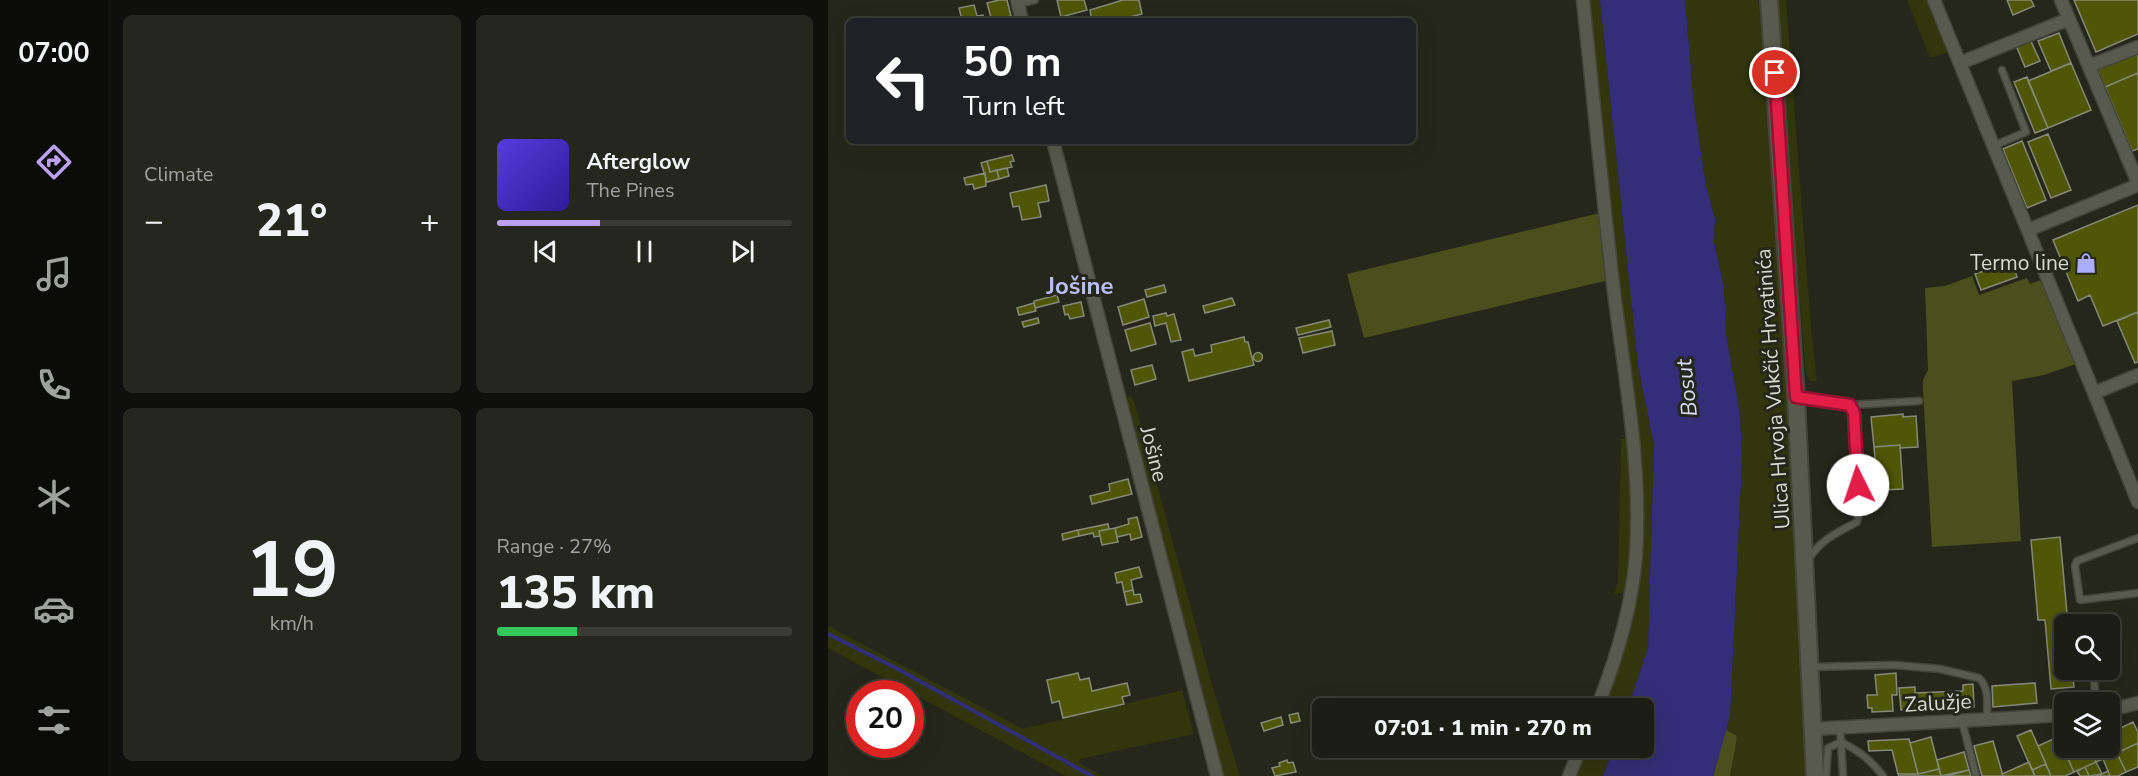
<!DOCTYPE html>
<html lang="en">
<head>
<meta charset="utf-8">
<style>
	:root { --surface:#1c1d14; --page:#25261d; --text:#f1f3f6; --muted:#a0a2a0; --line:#3a3b34; --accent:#bca0f2 }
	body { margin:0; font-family:"Nunito Sans",sans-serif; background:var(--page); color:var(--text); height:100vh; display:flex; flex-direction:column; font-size:22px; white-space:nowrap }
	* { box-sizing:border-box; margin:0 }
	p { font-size:20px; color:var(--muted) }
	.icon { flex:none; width:33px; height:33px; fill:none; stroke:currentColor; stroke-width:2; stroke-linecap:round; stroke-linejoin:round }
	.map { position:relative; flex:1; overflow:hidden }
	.drawer { display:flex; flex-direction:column; gap:15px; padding:15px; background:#0f100b; width:720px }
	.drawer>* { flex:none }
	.top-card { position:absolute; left:18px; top:18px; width:570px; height:126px; border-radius:9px; box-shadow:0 6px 24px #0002,0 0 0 2px var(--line); background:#202124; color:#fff; overflow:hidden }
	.tools { position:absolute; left:1226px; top:614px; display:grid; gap:12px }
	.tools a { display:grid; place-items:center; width:66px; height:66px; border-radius:9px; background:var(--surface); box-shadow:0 6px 24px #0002,0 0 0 2px var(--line); font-size:30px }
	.speed { position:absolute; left:18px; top:680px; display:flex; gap:12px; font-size:30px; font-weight:700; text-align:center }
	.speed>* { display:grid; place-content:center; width:78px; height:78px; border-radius:50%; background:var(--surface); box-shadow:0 6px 24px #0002,0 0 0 2px var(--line); line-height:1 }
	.speed .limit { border:9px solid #d22; background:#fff; color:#111 }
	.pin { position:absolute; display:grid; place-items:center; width:51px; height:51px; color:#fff; margin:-26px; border:3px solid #fff; border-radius:50%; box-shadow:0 2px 6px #0007 }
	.me { position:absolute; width:66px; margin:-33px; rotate:356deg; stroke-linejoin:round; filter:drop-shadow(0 0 4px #0008) }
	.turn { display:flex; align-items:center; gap:21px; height:126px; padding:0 18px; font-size:27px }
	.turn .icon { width:78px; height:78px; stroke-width:2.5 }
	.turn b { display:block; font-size:42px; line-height:51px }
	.big { font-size:45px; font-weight:800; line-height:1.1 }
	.drawer .tile { flex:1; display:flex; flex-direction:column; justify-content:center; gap:9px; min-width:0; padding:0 21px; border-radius:9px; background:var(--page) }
	.drawer .dial { align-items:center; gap:0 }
	.dial b { font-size:78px; line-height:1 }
	.song { display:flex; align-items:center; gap:18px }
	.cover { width:72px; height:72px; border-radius:9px; background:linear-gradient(135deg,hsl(250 70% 55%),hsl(250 70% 35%)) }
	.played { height:6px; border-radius:3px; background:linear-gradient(90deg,var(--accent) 35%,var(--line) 35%) }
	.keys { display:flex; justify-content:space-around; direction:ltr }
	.heat { display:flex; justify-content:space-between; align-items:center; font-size:33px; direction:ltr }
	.charge { height:9px; border-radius:4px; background:linear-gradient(90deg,#34c759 27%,var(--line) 0) }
	.drawer .tiles { flex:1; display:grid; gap:15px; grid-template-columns:repeat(2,1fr) }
	.trip { position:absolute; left:484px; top:698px; width:342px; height:60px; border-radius:9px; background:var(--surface); box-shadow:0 6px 24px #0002,0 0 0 2px var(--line); font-weight:800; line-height:60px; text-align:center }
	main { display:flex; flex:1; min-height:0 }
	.tab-bar { display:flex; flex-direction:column; width:108px; justify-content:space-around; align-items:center; background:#0b0c08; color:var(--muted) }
	.tab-bar .icon { width:42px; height:42px }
	.tab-bar .active { color:var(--accent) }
	.tab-bar b { font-size:27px; color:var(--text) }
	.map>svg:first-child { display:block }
</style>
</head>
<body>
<main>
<nav class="tab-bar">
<b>07:00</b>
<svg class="icon active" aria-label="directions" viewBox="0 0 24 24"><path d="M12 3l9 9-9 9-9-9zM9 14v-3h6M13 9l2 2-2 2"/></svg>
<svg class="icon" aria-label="music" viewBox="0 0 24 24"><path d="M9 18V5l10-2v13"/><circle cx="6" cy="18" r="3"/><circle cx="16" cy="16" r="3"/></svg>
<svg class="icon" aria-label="phone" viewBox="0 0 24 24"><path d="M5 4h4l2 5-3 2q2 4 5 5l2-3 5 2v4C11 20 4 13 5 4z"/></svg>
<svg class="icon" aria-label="climate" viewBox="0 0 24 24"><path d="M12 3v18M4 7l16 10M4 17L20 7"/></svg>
<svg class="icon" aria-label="car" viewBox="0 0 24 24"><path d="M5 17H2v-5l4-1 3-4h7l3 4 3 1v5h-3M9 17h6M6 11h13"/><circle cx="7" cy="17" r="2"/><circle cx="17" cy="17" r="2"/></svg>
<svg class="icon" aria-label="filters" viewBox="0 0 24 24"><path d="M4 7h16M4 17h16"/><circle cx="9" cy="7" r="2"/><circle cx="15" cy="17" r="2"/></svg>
</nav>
<section class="drawer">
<div class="tiles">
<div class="tile"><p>Climate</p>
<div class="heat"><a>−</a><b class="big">21°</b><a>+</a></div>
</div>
<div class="tile">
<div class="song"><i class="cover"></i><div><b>Afterglow</b><p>The Pines</p></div></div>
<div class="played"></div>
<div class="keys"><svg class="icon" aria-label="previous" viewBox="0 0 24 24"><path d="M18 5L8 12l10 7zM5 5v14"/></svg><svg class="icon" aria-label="pause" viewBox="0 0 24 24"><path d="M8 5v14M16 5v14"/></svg><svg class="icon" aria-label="next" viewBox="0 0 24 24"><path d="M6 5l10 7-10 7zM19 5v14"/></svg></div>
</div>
<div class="tile dial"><b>19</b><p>km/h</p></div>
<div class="tile"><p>Range · 27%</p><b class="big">135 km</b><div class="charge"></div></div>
</div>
</section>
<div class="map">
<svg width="1310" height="776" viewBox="0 0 1310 776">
	<rect width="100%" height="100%" fill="#25271b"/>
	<path fill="#31360d" d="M759,0H772L810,365L826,445L820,648L800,708H775L806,604L799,359Z
		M857,0H930L936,30L950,203L979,776H902L909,738L908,734L898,730L902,717L914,460L912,414L898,335L896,288L886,242L887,219L878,187L866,107Z
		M948,0H958L983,328L989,381H982L978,374L972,305L968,288Z
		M1079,0H1100L1121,52L1102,58Z
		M302,396L306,401L386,692L412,776H394L298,400Z
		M793,439H802L805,540L799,592L786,594L790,583Z
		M0,626L195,729L354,690L366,734L252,759L251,763L274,776H238L0,648Z
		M758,747H786L775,776H745Z"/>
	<path fill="#494f1d" d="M772,213L781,280L536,338L519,274Z
		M1144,276L1151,295L1199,278L1202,284L1213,280L1248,364L1216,375L1184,381L1193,541L1104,547L1095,391V380L1100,370L1097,288L1117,286Z
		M898,730L908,735L909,738L902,776H885Z"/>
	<path fill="#332e77" d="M772,0H857L866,107L878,186L887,219L886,242L896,288L898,335L912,414L914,460L902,717L885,776H775L786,747H816V708H800L820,648L826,445L810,365Z"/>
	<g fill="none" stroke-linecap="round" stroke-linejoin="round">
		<path stroke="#332e77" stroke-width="4" d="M0,634L66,667L264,776"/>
	</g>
	<path fill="#4f5706" stroke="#86897a" stroke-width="1.5" d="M171,0H179L183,16L164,21L159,3Z
		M229,0H256L259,10L233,17Z
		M295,0H311L314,14L286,21H264L262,10Z
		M1179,0H1203L1206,6L1185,15Z
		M1246,0H1310V34L1268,52Z
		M146,5L149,16L155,15L156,21L134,20L131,8Z
		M1231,33L1243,63L1223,71L1210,41Z
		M1201,37L1212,61L1197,67L1187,43Z
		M1310,52V73L1277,87L1269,69Z
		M1243,63L1263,110L1220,128L1200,81Z
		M1310,73V149L1304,151L1277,87Z
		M1199,77L1220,128L1207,133L1186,82Z
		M1220,134L1243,190L1223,198L1200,142Z
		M1194,141L1218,200L1199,208L1175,149Z
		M184,155L186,161L182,162L184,167L162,172L159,161Z
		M159,161L162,172L169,170L171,179L159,182L153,163Z
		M179,168L181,176L171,179L169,170Z
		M157,173L158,186L146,189L145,184L138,185L136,178Z
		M218,185L221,201L210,203L213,217L194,220L191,206L185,207L182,193Z
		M1310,205V312L1275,326L1262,295L1250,301L1225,240Z
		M1184,261L1189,277L1153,290L1147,274Z
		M336,285L338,292L319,297L317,290Z
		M229,295L231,302L207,308L206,301Z
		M404,298L407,305L377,313L375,306Z
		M316,299L321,317L295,325L290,307Z
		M253,302L256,316L242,319L240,314L237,315L235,306Z
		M206,303L208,311L191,315L189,308Z
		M1310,312V362L1307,363L1289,321Z
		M338,313L339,316L346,314L353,340L343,342L338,323L327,326L325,316Z
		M210,318L211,323L196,327L194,322Z
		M501,320L503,327L470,335L468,328Z
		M322,323L328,344L303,351L297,330Z
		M504,331L507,345L475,353L471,338Z
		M416,337L417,342H420L426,365L361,381L354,352L365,349L367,356L384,352L383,345Z
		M425.5 357a4.5 4.5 0 1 1 9 0a4.5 4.5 0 1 1-9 0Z
		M324,365L328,379L307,385L303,370Z
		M1075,414V417L1088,416L1090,447L1072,448V445L1046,447L1043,417Z
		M1072,445L1075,489L1037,491L1035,472L1048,471L1046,447Z
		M300,479L304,494L264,504L262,496L282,491L281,484Z
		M309,517L314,537L303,540L302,534L289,537L287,528L301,524L300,519Z
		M280,524L281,529L271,531L272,536L266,537L265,533L251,536L250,530Z
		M287,528L290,542L274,545L271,531Z
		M250,530L251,536L235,540L234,534Z
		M1232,537L1240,624H1236V669H1244L1246,687L1223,689L1217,620H1210L1203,540Z
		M311,567L314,577L303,580L305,590L296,592L294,582L289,583L287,573Z
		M305,590L306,595L312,594L314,602L299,605L296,592Z
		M250,673L252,680L261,678L264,691L299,683L302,695L294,697L296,704L235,718L231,701L224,703L219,680Z
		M1068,673L1069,695H1064L1065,711L1044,712V708H1040L1039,695H1049L1047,675Z
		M1207,683L1209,703L1165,707L1164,686Z
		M1145,684L1146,707L1073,710L1071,688L1087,687V693L1135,691V685Z
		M470,713L472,721L463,723L461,715Z
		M453,717L455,725L436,731L433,723Z
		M1305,722L1310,732V743L1293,751L1284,732Z
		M1282,727L1293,751L1268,762L1262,747H1281Z
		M1203,730L1218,764L1204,770L1189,736Z
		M1103,737L1111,769L1090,774L1082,743Z
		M1230,737L1246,772L1237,776H1223L1210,746Z
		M1081,739L1090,774H1070L1064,750L1041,751L1040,741Z
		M1165,741L1175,776H1154L1146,746Z
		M1236,741V747H1262L1268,762L1246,772L1233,743Z
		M1310,743V767L1298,772L1289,753Z
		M1136,752L1141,770L1113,776L1109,760Z
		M1289,753L1298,772L1290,776H1282L1275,759Z
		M459,760L460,763L465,762L468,772L447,776L444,768L452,766L451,763Z
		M1201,762L1207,776H1175L1174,774Z
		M1268,762L1274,774L1261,776L1257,767Z
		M1218,764L1223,776H1207L1204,770Z
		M1257,767L1261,776H1252L1249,771Z
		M1111,769L1113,776H1071L1070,774H1090Z
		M1141,770L1143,776H1118Z
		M1280,771L1282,776H1268L1274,774Z"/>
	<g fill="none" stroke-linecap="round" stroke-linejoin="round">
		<g stroke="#43453b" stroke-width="9">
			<path id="service" d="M190,4L207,0
				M1165,146L1198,132L1174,70
				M970,397L1022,405L1091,401
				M1310,538L1249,561L1247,566L1252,600L1310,593
				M981,559C992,540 1010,532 1029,522L1031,515L1026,413L1022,405
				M983,667L1067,665L1112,669L1151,678C1162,688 1159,707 1159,720
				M1265,669L1268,702
				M1134,721L1148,776
				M1012,728L1015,776
				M998,776L1000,748L1013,742C1030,750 1044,761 1055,776"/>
		</g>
		<g stroke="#43453b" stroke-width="15">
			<path id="minor" d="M189,0L194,21
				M755,0C765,95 774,189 785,284C796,374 814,464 808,555C804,607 788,660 769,708
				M1106,0L1266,393
				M1233,0L1310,183
				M1132,63L1241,19
				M1261,66L1310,47
				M225,141L389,776
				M1200,230L1310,185
				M1310,375L1266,393L1310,502
				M1281,710L1310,703
				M985,729L1236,715
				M741,776L753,747"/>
		</g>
		<g stroke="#43453b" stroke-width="20">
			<path id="secondary" d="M941,0L968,397L987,776"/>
		</g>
		<use href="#service" stroke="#585a4d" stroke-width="6"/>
		<use href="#minor" stroke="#585a4d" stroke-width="12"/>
		<use href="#secondary" stroke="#585a4d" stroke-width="16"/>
	</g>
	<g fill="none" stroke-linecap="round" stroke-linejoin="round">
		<g stroke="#92132f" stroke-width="15">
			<path id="route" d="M947,73L968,397L1022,405L1026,413L1030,485"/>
		</g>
		<use href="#route" stroke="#e11d48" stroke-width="10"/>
	</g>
	<defs>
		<g id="shop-bare" transform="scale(1.62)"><path d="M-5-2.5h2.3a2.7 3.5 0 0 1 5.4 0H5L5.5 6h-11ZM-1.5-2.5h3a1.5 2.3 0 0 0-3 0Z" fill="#abaffb" stroke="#25271b" stroke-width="2.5" paint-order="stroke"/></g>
	</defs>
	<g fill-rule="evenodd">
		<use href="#shop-bare" x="1258" y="263"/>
	</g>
	<g text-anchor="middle" stroke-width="6" stroke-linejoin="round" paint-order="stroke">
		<g font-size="21" fill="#d8dad2" stroke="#25271b" text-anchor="end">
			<text x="1241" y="270">Termo line</text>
		</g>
		<g font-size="21" fill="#d8dad2" stroke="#25271b">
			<text transform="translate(945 389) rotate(-94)" y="7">Ulica Hrvoja Vukčić Hrvatinića</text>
			<text transform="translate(326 454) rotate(76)" y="7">Jošine</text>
			<text transform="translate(1110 703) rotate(-3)" y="7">Zalužje</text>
		</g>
		<g font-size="22" font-style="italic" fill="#dadcf2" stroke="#25271b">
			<text transform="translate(858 388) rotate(-96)" y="8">Bosut</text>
		</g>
		<g font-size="24" font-weight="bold" fill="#bbbff8" stroke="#25271b">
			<text x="252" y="294">Jošine</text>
		</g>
	</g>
</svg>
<div class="tools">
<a><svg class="icon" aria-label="search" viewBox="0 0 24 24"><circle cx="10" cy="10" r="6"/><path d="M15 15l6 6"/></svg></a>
<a><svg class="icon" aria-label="layers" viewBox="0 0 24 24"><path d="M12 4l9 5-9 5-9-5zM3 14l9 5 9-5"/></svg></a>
</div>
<div class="speed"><div class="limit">20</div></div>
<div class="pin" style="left:947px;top:73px;background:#d93025"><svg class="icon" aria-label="arrive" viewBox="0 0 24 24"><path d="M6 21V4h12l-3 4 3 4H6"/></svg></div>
<svg class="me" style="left:1030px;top:485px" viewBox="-20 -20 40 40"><circle r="19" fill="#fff"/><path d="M0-13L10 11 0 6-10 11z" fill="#e11d48"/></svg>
<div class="trip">07:01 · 1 min · 270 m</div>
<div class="top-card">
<div class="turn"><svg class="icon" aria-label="left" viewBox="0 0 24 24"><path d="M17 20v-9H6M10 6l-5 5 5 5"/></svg><div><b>50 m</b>Turn left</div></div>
</div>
</div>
</main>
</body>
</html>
